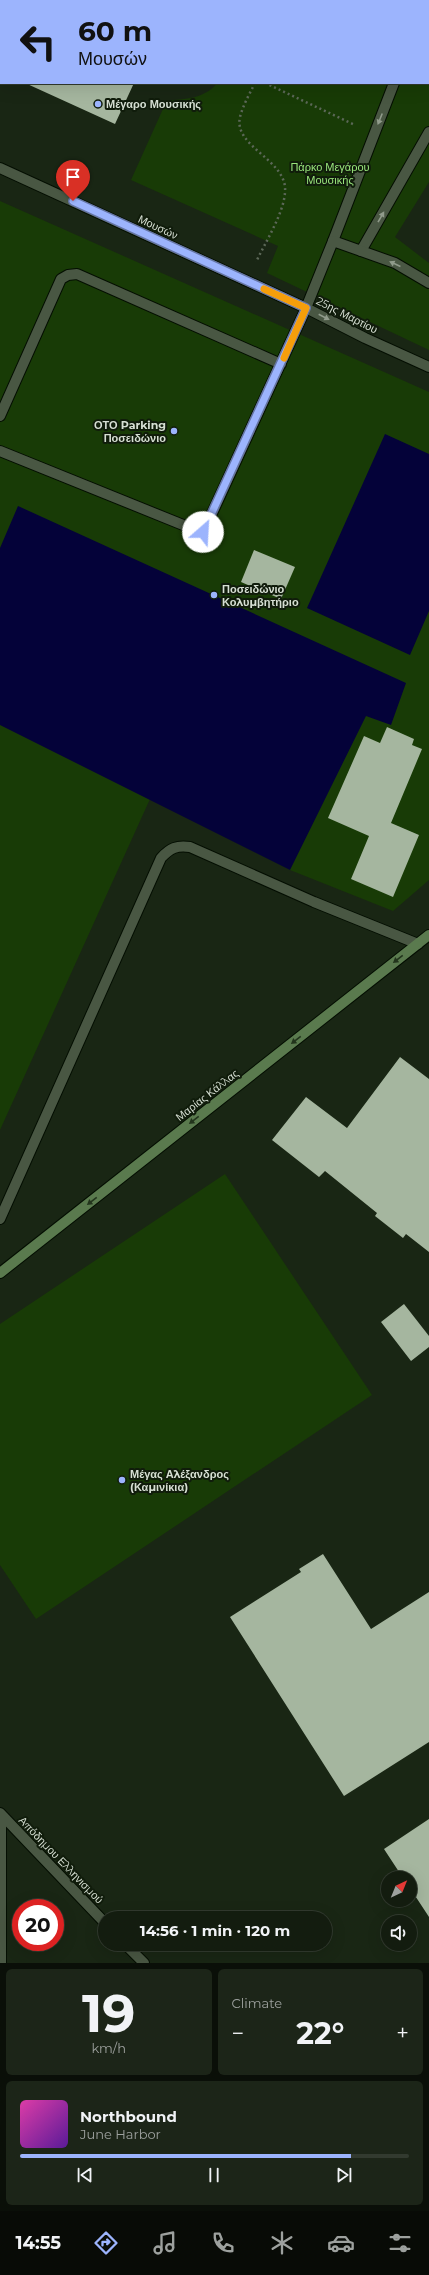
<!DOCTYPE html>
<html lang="en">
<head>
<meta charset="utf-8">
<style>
	:root { --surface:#131c0f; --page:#1c2518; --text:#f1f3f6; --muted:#9da19e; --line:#323a2f; --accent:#9cb4fd }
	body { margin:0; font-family:Montserrat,sans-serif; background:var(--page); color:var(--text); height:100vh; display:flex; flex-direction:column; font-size:15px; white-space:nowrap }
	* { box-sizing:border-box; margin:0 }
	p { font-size:13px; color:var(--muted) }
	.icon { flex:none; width:22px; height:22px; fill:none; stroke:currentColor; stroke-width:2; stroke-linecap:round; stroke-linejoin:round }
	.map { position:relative; height:1963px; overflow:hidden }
	.sheet { display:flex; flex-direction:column; gap:6px; padding:6px; background:#0a0f08; flex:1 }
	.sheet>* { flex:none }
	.top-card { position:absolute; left:0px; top:0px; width:429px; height:84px; box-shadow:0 4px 16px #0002,0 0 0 1px var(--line); background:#9cb4fd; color:#111; overflow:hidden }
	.needle { width:26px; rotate:43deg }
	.fabs { position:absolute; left:381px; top:1871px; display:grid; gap:8px }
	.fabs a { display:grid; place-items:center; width:36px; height:36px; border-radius:50%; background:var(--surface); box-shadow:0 4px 16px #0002,0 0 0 1px var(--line); font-size:20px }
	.speed { position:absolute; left:12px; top:1899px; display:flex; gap:8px; font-size:20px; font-weight:700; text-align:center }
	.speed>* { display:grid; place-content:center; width:52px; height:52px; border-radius:50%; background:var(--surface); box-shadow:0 4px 16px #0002,0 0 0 1px var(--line); line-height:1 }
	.speed .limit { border:6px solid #d22; background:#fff; color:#111 }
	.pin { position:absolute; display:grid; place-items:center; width:34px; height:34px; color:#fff; margin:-41px -17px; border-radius:50% 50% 50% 0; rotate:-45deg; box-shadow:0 0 4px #0007 }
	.pin .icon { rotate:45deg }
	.me { position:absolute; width:44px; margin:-22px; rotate:26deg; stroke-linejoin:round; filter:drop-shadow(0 0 3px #0008) }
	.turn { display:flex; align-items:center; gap:14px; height:84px; padding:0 12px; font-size:18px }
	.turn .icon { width:52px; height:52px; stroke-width:2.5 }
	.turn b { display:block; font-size:28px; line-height:34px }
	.big { font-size:30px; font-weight:700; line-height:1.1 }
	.sheet .widget { flex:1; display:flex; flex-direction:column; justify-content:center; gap:6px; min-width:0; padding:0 14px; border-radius:6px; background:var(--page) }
	.sheet .dial { align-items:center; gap:0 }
	.dial b { font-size:52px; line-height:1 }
	.song { display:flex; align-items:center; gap:12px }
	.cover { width:48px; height:48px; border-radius:6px; background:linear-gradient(135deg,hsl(320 70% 55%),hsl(270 70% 35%)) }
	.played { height:4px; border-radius:2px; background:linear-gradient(90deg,var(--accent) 85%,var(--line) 85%) }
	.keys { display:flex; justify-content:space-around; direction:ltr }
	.heat { display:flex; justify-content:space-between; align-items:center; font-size:22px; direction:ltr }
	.sheet .tiles { flex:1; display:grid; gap:6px; grid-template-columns:1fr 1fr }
	.widget:last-child { grid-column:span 2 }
	.trip { position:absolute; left:98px; top:1911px; width:234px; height:40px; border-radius:20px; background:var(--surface); box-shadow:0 4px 16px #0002,0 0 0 1px var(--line); font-weight:700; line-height:40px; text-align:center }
	.menu { display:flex; height:64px; justify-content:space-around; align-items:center; background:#080b06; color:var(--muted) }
	.menu .icon { width:28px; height:28px }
	.menu .selected { color:var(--accent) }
	.menu b { font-size:18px; color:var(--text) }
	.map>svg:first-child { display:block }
</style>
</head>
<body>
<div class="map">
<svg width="429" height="1963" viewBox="0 0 429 1963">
	<rect width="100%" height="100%" fill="#192614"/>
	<path fill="#183b06" d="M206,0H429V182L395,237L429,263V350L267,273L278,246L131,180L167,100C184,100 206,98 217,83H428V1Z
		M0,201L429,392V880L393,911L290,870L150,799L0,1130Z
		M225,1174L372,1395L36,1619L0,1565V1324Z"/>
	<path fill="#040239" d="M385,434L429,454V611L410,655L307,608Z
		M18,506L406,683L391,725L366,716L290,870L0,725V548Z"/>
	<path fill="#a5b69f" d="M25,83H134L115,124Z
		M254,550L295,567L281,599L241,582Z
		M387,727L414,739L412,745L422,749L391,823L419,835L393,897L351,879L369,836L328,818L364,736L380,743Z
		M400,1057L429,1079V1252L406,1234L403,1238L375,1216L377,1213L325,1171L319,1177L272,1140L306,1097L347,1128Z
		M404,1304L429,1336V1347L411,1361L381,1322Z
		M323,1554L371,1629L429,1592V1742L344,1796L230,1617L301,1572L299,1569Z
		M429,1819V1917L410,1888V1878H403L384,1849Z"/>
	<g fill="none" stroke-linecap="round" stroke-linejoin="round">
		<g stroke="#040e02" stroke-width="12">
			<path id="service" d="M428,13L429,12
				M333,241L394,83
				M361,251L429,132
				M0,416L61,279L68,275L77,274L281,364
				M0,451L203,533L306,308
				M0,1219L161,858C170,848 177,845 190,847L314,902L418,944"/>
		</g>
		<g stroke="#040e02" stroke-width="12">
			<path id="minor" d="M0,168L306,308
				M429,283L395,263L333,241L306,308L365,338L429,367
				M0,1813L105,1923
				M125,1944L144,1963
				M1,1963V1815"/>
		</g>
		<g stroke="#040e02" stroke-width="12">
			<path id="secondary" d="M0,1273L429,935"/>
		</g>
		<path stroke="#5c6858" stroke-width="2.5" stroke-dasharray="2 3" stroke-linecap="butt" d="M321,1L322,0
			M255,83C250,93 243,105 240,117C233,147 288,160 285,192C284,213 265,243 256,262
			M265,83L355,125"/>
		<use href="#service" stroke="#495743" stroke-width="10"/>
		<use href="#minor" stroke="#495743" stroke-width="10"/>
		<use href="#secondary" stroke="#5a7a4e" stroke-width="10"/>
	</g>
	<defs><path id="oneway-solid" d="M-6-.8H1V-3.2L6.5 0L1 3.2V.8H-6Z"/></defs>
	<g fill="#909b8b">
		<use href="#oneway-solid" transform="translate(380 119) rotate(112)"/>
		<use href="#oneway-solid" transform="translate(381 217) rotate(-60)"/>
		<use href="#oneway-solid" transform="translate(395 264) rotate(-155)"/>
		<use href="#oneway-solid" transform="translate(324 317) rotate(27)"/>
	</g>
	<g fill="#22341c">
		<use href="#oneway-solid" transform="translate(398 959) rotate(142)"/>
		<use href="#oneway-solid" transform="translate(296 1040) rotate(142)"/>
		<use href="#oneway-solid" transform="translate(194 1120) rotate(142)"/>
		<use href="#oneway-solid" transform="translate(92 1201) rotate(142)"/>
	</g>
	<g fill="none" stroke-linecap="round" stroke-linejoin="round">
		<g stroke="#6575a4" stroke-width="10">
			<path id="route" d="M73,201L306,308L203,532"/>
		</g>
		<use href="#route" stroke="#9cb4fd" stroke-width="7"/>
		<path stroke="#f59e0b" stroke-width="7" d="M264,289L306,308L284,358"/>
	</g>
	<g fill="#9cb4fd" stroke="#101c0b" stroke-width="1.5">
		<circle cx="98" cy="104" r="4"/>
		<circle cx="174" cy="431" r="4"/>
		<circle cx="214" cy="595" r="4"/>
		<circle cx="122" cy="1480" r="4"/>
	</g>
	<g text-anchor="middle" stroke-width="4" stroke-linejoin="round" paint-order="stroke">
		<g font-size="11" font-weight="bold" fill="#d6dfd3" stroke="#101c0b" text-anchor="start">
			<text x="106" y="108">Μέγαρο Μουσικής</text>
			<text x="166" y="429" text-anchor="end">ΟΤΟ Parking<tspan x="166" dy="13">Ποσειδώνιο</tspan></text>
			<text x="222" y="593">Ποσειδώνιο<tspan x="222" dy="13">Κολυμβητήριο</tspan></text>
			<text x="130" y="1478">Μέγας Αλέξανδρος<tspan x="130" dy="13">(Καμινίκια)</tspan></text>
		</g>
		<g font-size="11" fill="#99e57c" stroke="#101c0b">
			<text x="330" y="171">Πάρκο Μεγάρου<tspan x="330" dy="13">Μουσικής</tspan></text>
		</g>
		<g font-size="11" fill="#d6dfd3" stroke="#101c0b">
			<text transform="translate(158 227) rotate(25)" y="4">Μουσών</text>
			<text transform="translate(347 315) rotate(27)" y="4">25ης Μαρτίου</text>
			<text transform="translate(207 1095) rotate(-38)" y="4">Μαρίας Κάλλας</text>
			<text transform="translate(61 1860) rotate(46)" y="4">Απόδημου Ελληνισμού</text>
		</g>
	</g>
</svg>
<div class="fabs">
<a><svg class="needle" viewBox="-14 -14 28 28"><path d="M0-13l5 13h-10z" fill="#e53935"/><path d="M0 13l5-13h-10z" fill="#9da19e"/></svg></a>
<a><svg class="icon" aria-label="sound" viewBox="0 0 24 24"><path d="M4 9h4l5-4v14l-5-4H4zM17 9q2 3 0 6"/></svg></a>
</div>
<div class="speed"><div class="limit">20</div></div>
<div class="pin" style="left:73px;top:201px;background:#d93025"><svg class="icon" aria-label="arrive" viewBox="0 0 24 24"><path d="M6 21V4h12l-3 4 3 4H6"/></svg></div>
<svg class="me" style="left:203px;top:532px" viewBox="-20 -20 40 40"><circle r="19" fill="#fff"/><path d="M0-13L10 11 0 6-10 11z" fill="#9cb4fd"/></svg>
<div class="trip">14:56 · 1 min · 120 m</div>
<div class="top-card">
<div class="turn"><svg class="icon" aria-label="left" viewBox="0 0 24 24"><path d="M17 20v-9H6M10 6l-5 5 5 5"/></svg><div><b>60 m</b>Μουσών</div></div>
</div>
</div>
<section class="sheet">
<div class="tiles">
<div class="widget dial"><b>19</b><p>km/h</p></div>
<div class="widget"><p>Climate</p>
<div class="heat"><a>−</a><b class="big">22°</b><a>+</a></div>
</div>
<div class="widget">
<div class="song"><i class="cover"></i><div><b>Northbound</b><p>June Harbor</p></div></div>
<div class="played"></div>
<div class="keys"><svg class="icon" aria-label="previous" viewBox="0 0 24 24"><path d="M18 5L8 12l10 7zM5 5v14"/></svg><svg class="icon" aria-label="pause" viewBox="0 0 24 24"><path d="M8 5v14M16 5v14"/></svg><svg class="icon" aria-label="next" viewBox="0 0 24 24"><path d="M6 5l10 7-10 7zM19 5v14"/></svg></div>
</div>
</div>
</section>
<nav class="menu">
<b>14:55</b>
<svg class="icon selected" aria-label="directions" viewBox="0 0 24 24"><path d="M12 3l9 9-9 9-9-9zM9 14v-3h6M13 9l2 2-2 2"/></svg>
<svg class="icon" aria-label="music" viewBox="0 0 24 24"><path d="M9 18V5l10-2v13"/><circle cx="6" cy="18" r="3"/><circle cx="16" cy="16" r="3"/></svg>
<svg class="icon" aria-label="phone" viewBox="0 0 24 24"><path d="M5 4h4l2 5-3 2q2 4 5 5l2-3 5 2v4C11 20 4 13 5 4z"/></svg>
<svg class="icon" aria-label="climate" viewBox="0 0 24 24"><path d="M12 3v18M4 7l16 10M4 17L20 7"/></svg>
<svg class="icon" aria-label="car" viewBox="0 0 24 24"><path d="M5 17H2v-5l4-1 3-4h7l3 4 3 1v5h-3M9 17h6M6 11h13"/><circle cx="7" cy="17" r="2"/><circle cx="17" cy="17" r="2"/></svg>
<svg class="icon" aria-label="filters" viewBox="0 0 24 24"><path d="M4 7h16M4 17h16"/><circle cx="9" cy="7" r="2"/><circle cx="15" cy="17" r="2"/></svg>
</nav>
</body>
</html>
